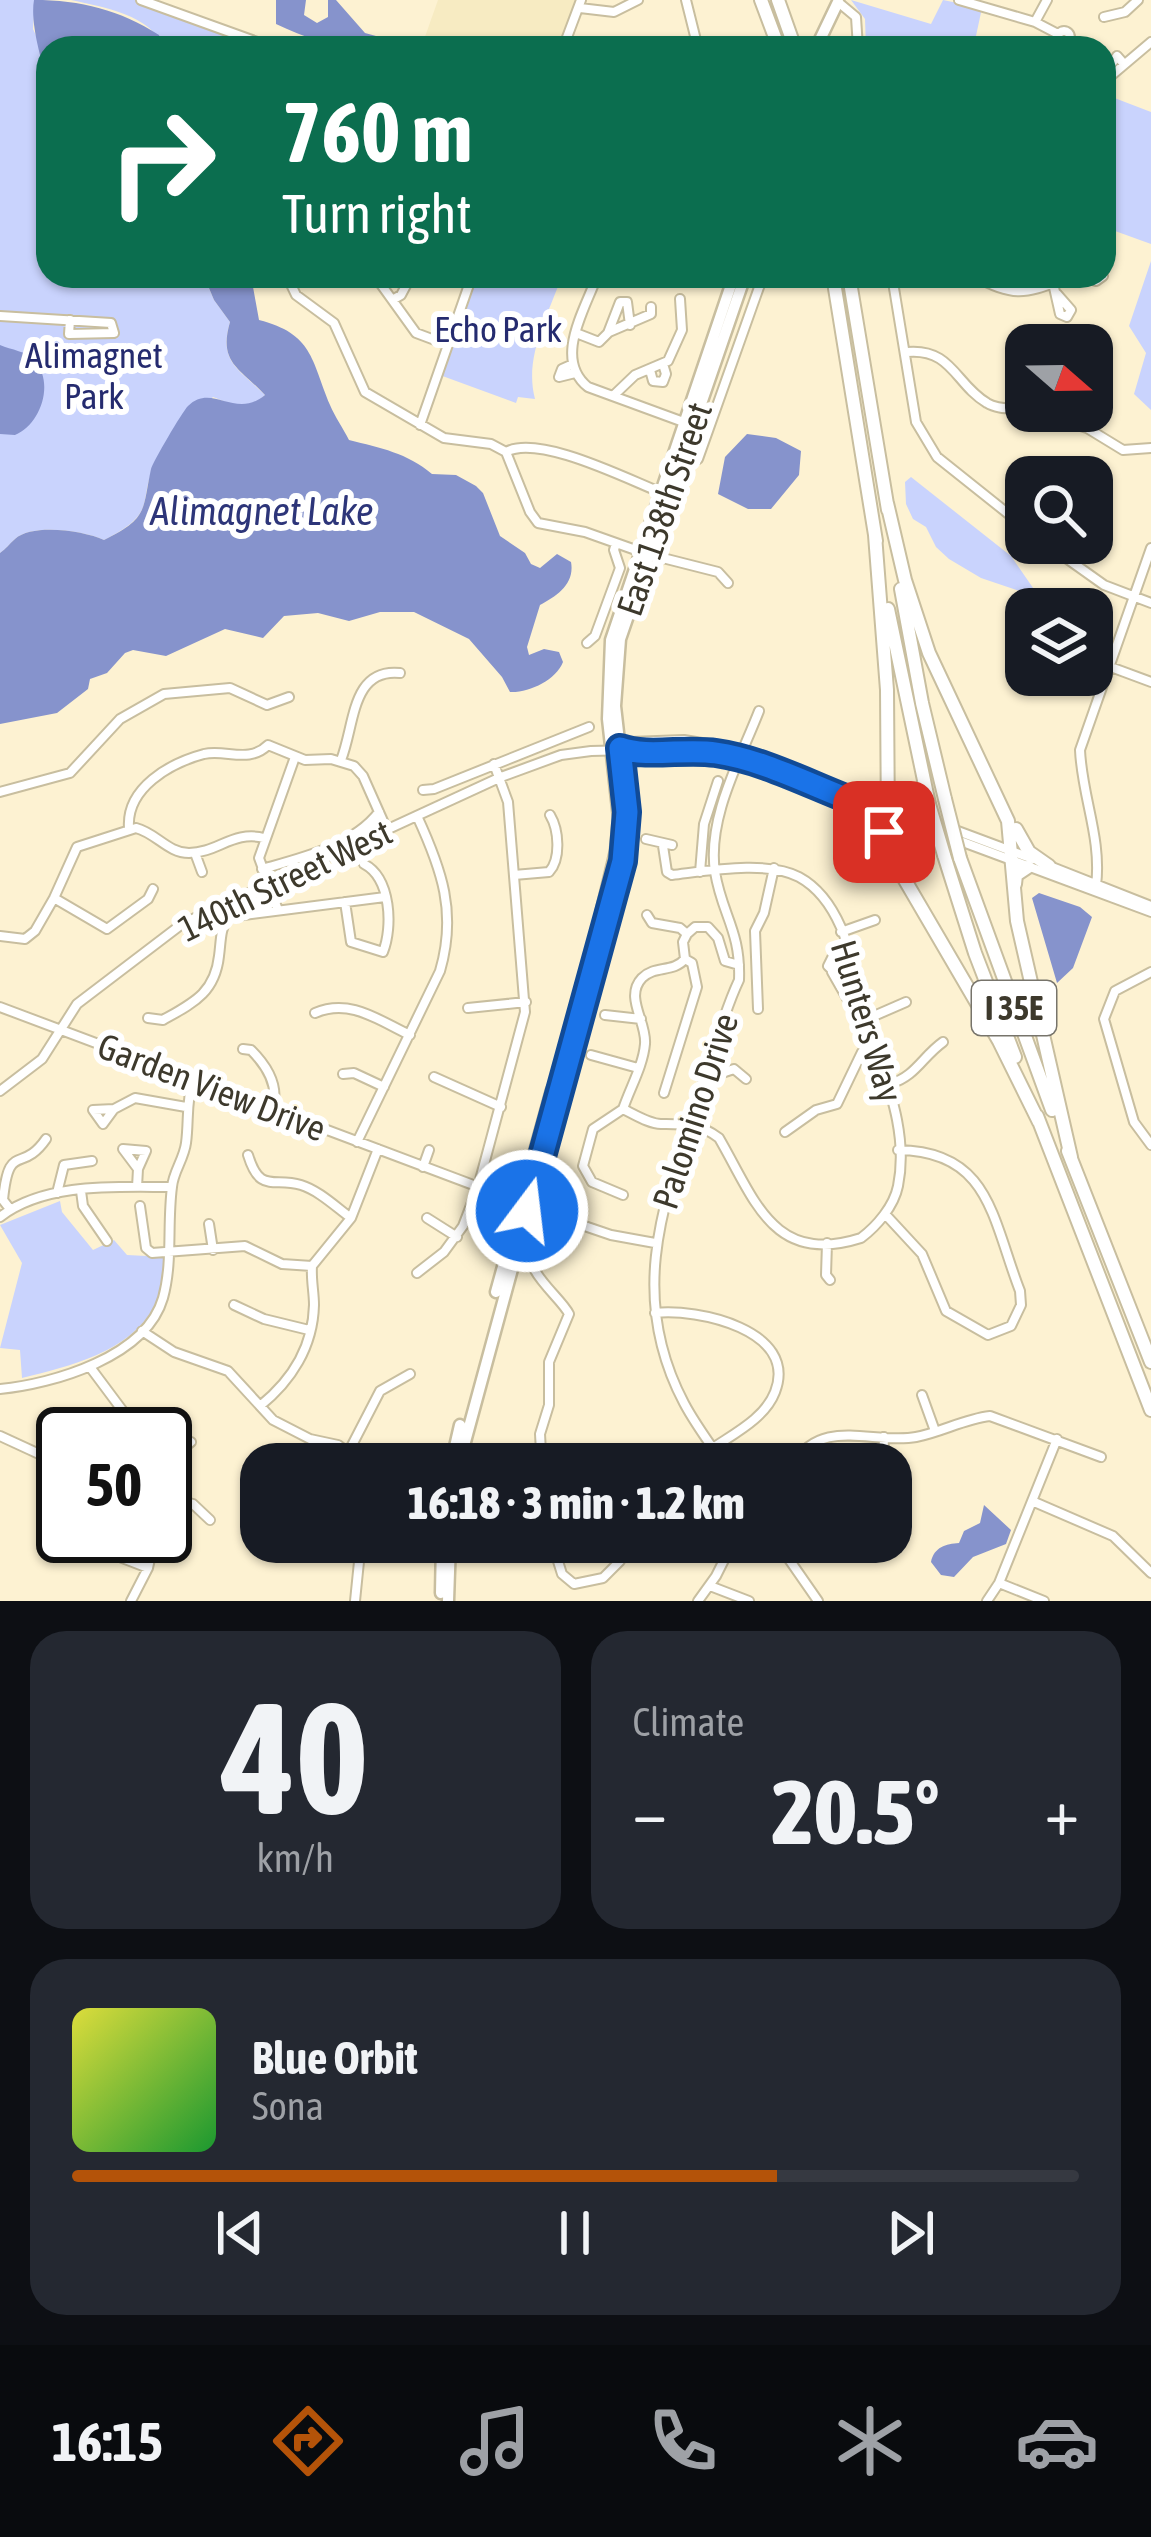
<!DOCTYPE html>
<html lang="en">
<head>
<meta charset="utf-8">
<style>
	:root { --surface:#171b24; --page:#242831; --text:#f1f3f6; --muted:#9ea1a6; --line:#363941; --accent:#b45309 }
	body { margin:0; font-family:"Asap Condensed",sans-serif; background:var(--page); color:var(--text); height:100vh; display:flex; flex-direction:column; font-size:45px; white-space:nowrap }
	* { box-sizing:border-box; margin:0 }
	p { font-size:39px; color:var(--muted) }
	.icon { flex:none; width:66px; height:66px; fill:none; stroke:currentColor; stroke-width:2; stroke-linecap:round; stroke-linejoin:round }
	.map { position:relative; height:1601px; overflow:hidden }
	.side { display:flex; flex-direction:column; gap:30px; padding:30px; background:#0d0f14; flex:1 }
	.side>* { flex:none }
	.guide { position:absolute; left:36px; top:36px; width:1080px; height:252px; border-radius:36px; box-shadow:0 3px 9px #0004; background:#0b6e4f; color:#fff; overflow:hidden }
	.needle { width:78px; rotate:110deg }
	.buttons { position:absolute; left:1005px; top:324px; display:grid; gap:24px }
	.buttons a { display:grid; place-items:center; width:108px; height:108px; border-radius:24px; background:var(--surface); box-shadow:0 3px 9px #0004; font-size:60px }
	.speed { position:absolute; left:36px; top:1407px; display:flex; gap:24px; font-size:60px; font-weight:700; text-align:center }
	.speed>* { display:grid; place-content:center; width:156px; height:156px; border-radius:50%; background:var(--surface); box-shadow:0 3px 9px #0004; line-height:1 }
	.speed .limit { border:6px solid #111; border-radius:18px; background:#fff; color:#111 }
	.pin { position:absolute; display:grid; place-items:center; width:102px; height:102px; color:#fff; margin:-51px; border-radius:24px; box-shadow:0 6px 18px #0006 }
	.me { position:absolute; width:132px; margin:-66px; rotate:15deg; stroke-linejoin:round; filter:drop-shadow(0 0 9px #0008) }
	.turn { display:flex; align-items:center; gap:42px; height:252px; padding:0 48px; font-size:54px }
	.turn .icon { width:156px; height:156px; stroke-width:2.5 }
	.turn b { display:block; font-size:84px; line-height:102px }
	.big { font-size:90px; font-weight:800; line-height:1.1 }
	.side .tile { flex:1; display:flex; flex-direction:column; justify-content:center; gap:18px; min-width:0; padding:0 42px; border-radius:36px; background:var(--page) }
	.side .dial { align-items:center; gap:0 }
	.dial b { font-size:156px; line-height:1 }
	.song { display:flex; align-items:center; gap:36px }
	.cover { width:144px; height:144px; border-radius:18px; background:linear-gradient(135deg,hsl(60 70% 55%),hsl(130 70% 35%)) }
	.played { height:12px; border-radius:6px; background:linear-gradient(90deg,var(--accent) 70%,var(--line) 70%) }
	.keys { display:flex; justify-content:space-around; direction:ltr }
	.heat { display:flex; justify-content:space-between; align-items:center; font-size:66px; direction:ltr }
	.side .tiles { flex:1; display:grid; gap:30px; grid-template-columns:1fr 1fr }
	.tile:last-child { grid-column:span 2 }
	.trip { position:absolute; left:240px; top:1443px; width:672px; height:120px; border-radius:36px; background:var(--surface); box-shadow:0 3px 9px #0004; font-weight:800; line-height:120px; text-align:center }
	.tabs { display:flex; height:192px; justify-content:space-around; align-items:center; background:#090b0e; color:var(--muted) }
	.tabs .icon { width:84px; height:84px }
	.tabs .selected { color:var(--accent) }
	.tabs b { font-size:54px; color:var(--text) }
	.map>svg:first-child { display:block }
</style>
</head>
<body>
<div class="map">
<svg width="1151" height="1601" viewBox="0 0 1151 1601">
	<rect width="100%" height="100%" fill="#fdf2d2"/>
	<path fill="#f7ebc2" d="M438,0H581L563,48H421Z"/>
	<path fill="#c9d3fd" d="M0,0H35L33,29L41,46L48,82V276H204L214,300L230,322C218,362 239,369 265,395C248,411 232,405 213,397C193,416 174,432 160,455C133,499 164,510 104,540C84,531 33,523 15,539C9,544 6,549 0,553Z
		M71,0H141L232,33L226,48H163C153,15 102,7 71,0Z
		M851,0L931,24L943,0L982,8L974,45L981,48H866L865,19Z
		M1104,94L1151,112V244L1104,227Z
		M1151,261V410L1134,394L1146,353L1129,326Z
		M472,276H562C547,317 524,358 535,399L518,397L516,403L437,374Z
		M911,477L1011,556L1040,598L981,578L949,559L936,547L926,527L913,519L906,504L905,482Z
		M60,1201L62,1212L93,1250L114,1240L127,1255L166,1257C163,1272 162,1292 155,1305C130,1353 69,1366 22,1378L20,1350L0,1348L22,1263L0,1225Z"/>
	<path fill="#8693cc" d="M34,0C81,0 120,10 159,35L163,48H48V82C41,60 30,22 34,0Z
		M276,0H306L304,15L317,23L328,17V0H336L365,33L376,36L364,48C332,48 304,37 276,24Z
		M204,276H251L259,320C313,334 311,359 330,405C335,417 343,428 349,440C381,448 407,453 432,474L456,475L476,486L483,493L500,536L525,553L531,564L540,568L557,554L571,562C575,584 557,596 540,605L527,647L529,655L544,649L559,652L563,662C556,680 529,693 510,692L502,677L469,639L414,612H380L349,621L318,613L284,616L263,638L225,629L166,656L133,650L125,653L107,673L90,679L88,689L57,713L0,724V553C6,549 9,544 15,539C33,523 84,531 104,540C148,518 142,512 151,469C153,462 182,412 188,406C212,382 235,420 265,395C240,368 218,363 230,322L214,300Z
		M0,345C11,350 27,351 35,361C55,384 40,425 15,435L0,434Z
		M747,434L776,438L801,451L799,475L771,509H748L718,494L725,457Z
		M1039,893L1080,907L1092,917L1073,968L1057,983L1032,898Z
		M984,1505L1011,1530L1006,1544L973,1557L954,1577L941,1575L931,1562C934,1547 946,1544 959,1543L964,1531L980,1523Z"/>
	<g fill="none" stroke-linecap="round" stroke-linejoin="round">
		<g stroke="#c8be9f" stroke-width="12">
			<path id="minor" d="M141,0L274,48
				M686,0L698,48
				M959,0L1035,22L1058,34
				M838,2L856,17L858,48
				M580,8L614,12L638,0
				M1104,17L1125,12L1138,0
				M1035,22L1047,0
				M1058 37a6 6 0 1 1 12 0a6 6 0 1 1-12 0Z
				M563,48L581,0
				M1124,64L1117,56L1107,71L1112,75L1151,42
				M287,276L296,295L334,323L365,392L444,438L491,444L506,452L530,512L538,523L585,532L647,554L718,572L728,583
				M375,276L416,333L448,345
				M597,276C585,310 553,359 588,387L708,431L763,276
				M892,276L916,422L937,457L1026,528
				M975,276C1018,301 1030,291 1073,276
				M1080,276L1096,281L1103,276
				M1053,283L1060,314L1067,317L1071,310L1057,294
				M394,299L401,295L411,276
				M0,316L111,323L114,333L69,334L70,320
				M609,332L651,314V307
				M576,333L599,342L608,333L620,302H627L630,325
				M907,352C952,348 955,384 987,403C998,410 1014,408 1026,410
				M571,365L562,369L559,377L575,373
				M650,370L653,381L663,382L666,374L663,364
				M613,396L635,375L668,361L682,330L680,299
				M1034,411L1087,428L1123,450L1151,448
				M420,425L472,276
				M506,452C538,434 625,478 660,492
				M698,459L708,431
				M1045,543L1104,585L1151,603
				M587,643L595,636L620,568L614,550L616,543
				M1108,666L1151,682
				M621,748L630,742L684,740L738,749L1033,859
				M341,760C355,725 351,668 400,673
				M423,790L434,789L589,727
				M0,792L70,773L120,719L164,694L230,688L267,705L289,697
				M129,828C126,788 170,763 204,754C226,749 249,764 268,745L305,760L331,759L354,766L363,776L387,830
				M646,839L672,845
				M195,853L202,872
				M1047,865L1151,906
				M262,869C301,858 353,846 379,812
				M700,872L704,824L718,781
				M514,875L549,872C561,859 559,830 550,815
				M1096,886C1102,838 1082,797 1080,750L1151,548
				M54,898L107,929L148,899L153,889
				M345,902L351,942L383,952C393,927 391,878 364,864
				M278,910L259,858L295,757
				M647,915L652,923L680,928L687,934
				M841,932L875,920
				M687,934L695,927H708L718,938L725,961L739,965
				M0,936L25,939L35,931L54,898L77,847L136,828C156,833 168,853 189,853C217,853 234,830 264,838
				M833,971L828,966L836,950
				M1151,972L1115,991L1104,1019L1134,1122L1151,1145
				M848,1000L832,972L852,961
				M0,1007L561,1218L611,1235L655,1243
				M468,1008L526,1002
				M758,1009L755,931L764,913L774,868
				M315,1013C350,998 378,1020 410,1035
				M605,1015L641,1019
				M148,1018L163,1020C193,1003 215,993 219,956C221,942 220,929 228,917L385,897
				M867,1019L906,1002
				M243,1049L251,1050C267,1066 280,1087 272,1110
				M591,1055L638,1068
				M708,1070L719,1074L734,1069L746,1079
				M343,1074L354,1073L384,1087
				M434,1077L501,1107
				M890,1084C916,1076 922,1057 943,1042
				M0,1091L42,1059L77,1004L182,924L501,777L561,755L591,751L673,749L731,756L1151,912
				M664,1093L697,987L692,963L685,959
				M114,1109L93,1110L103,1124L114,1109L135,1098L186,1107
				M623,1109C634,1114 649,1124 661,1124C684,1124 699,1123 719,1138C755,1200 773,1266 861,1238C877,1226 894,1206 898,1186C910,1127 881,1070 866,1015C854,969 845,902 799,877C768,860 707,871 672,875L667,872L663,846
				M623,1109C630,1088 643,1066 645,1044C647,1022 624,997 642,978C655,965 673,973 685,959L683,942L687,934
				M623,1109L593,1129L583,1166L592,1182L623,1195
				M785,1132L816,1110L837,1104L862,1052L876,1045
				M357,1142L440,971C457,913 442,870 417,816
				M248,1155C260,1194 273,1177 301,1185C318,1190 336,1207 351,1218
				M423,1167L429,1150
				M137,1187L138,1169L146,1151L123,1149L138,1169
				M81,1191L83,1206L107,1241
				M57,1193L64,1165L92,1161
				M140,1206L146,1248L152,1253L245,1246L282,1264L312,1266
				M10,1209L3,1200C9,1140 21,1175 46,1139
				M885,1214L922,1254L946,1311L988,1335L1011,1326L1021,1305L1020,1291C992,1219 990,1151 898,1150
				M0,1217C45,1182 117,1187 172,1187
				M427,1218L457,1237
				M209,1224L213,1250
				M827,1243L826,1275L830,1280
				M417,1273L444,1252L463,1226L478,1187L525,1012L508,802L494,764
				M234,1305L264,1319L309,1330
				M655,1313C697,1308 799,1330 775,1392C765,1418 735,1433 713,1448
				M142,1331L174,1352L228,1371L273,1420L310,1439L338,1445L362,1464
				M90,1367L140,1434
				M0,1389C53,1384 146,1357 163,1298C173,1262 167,1225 172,1187C173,1172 184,1159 186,1143C189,1121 186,1102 193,1079
				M922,1395L935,1431
				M260,1406C291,1381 313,1347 314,1305C314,1292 311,1280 312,1266L351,1218L378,1149
				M0,1436L63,1465
				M349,1451L380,1391L410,1374
				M165,1463L191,1442
				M702,1463L704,1464
				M552,1464L541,1451L540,1434L549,1405V1362L569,1314C561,1297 518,1267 535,1247C547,1234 553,1237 561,1218
				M724,1464C710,1444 695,1424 684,1403C628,1297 662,1206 697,1102C711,1062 721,1018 739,980C741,931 722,915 715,872C707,818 740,760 759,711
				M794,1464C821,1416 874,1445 916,1437C942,1432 964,1419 990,1416L1101,1457
				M883,1464L884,1437
				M165,1476L170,1483L165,1509
				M169,1498L193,1504L210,1520
				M1032,1501L1113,1536L1151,1573
				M45,1528L63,1535
				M65,1536L148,1568
				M552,1542L562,1574L574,1584L603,1578L620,1561
				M777,1542L818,1601
				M999,1583L1044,1601
				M710,1586L749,1601
				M131,1601L148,1568L155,1536
				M355,1601L361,1542
				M698,1601L716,1576L733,1542
				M987,1601L999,1583L1057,1439"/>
		</g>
		<g stroke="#c8be9f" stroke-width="15">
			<path id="major" d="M816,48L838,2
				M602,910L616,851L619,818L608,719L611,640L734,276
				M496,1292L552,1090
				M451,1464L460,1425
				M459,1464L623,861L627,811L615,706L620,639L745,276
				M441,1593L442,1542
				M448,1601L450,1542"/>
		</g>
		<g stroke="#c8be9f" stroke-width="16">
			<path id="highway" d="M761,0L779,48
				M778,0L795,48
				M833,276L876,541
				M849,276L888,510
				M887,503L905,580L929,653L1008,821L1017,921L1071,1157
				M875,535L887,690L888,830L895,863L999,1041L1039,1122
				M901,589L922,703L945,799
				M888,609L929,804
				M861,804L876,816L885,836
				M1016,829L1029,852L1049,866
				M944,855L975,953L1015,1057
				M960,858L1052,1110
				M1015,884L1016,875L1028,867
				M1037,1116L1151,1410
				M1068,1151L1151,1362"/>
		</g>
		<use href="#minor" stroke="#fff" stroke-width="8"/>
		<use href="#major" stroke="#fff" stroke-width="10"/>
		<use href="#highway" stroke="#fff" stroke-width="12"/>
		<g stroke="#c8be9f" stroke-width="16" stroke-linecap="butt">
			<path id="highway-bridge" d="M945,799L960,858
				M929,804L944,855"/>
		</g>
		<use href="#highway-bridge" stroke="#fff" stroke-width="12"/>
	</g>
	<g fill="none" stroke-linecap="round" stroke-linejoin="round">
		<g stroke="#114b97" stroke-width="30">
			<path id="route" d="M527,1211L623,861L627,812L620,748C648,758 685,748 716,753C765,760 814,787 861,804L876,816L884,832"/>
		</g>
		<use href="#route" stroke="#1a73e8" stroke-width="21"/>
	</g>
	<g text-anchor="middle" stroke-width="12" stroke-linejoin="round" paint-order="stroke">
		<rect fill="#fff" stroke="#77746b" stroke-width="3" x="972" y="981" width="84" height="54" rx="9"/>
		<g font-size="33" font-weight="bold" fill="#3d392c">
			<text x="1014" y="1020">I 35E</text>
		</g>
		<g font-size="36" fill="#252b6f" stroke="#fff">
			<text x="498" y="342">Echo Park</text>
			<text x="94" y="368">Alimagnet<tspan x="94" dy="41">Park</tspan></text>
		</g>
		<g font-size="36" fill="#3d392c" stroke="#fff">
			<text transform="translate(664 509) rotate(-71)" y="13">East 138th Street</text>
			<text transform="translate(285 880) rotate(-26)" y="13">140th Street West</text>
			<text transform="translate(867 1021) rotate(73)" y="13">Hunters Way</text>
			<text transform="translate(212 1087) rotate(21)" y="13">Garden View Drive</text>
			<text transform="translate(695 1111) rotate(-72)" y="13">Palomino Drive</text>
		</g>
		<g font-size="39" font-style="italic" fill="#2d3579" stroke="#fff">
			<text x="262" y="525">Alimagnet Lake</text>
		</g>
	</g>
</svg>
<div class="buttons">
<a><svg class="needle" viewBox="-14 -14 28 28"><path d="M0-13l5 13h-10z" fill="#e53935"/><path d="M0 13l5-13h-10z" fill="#9ea1a6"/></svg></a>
<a><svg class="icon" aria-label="search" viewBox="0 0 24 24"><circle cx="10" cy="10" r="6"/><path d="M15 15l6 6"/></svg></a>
<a><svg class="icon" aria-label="layers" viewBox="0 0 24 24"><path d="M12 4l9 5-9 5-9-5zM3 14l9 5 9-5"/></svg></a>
</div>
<div class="speed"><div class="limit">50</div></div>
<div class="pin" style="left:884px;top:832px;background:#d93025"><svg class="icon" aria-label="arrive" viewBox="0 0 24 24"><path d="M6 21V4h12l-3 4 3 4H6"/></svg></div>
<svg class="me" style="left:527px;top:1211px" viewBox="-20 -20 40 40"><circle r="17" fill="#1a73e8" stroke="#fff" stroke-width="3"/><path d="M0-11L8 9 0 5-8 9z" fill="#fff"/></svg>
<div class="trip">16:18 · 3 min · 1.2 km</div>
<div class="guide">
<div class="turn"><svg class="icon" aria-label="right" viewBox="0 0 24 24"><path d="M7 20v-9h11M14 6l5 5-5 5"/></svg><div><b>760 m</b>Turn right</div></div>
</div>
</div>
<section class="side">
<div class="tiles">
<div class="tile dial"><b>40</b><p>km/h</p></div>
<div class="tile"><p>Climate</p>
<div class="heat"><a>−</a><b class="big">20.5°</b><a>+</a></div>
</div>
<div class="tile">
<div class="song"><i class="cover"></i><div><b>Blue Orbit</b><p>Sona</p></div></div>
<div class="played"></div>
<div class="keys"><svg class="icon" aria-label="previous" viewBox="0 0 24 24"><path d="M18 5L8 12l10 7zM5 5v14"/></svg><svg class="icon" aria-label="pause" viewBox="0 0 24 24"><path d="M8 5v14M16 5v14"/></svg><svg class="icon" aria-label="next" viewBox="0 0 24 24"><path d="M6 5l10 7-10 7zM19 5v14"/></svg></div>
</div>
</div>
</section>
<nav class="tabs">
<b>16:15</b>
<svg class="icon selected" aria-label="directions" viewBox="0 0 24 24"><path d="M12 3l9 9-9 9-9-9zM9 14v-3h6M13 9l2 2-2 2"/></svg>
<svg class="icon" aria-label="music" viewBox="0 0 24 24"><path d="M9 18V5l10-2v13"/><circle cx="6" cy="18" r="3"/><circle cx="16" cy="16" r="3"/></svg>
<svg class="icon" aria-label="phone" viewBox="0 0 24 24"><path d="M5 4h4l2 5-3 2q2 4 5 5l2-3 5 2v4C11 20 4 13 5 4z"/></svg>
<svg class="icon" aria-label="climate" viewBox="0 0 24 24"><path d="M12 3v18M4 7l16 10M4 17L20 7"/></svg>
<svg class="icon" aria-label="car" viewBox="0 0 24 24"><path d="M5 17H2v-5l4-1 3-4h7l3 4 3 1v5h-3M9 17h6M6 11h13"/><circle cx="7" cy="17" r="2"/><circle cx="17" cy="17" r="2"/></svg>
</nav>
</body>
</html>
